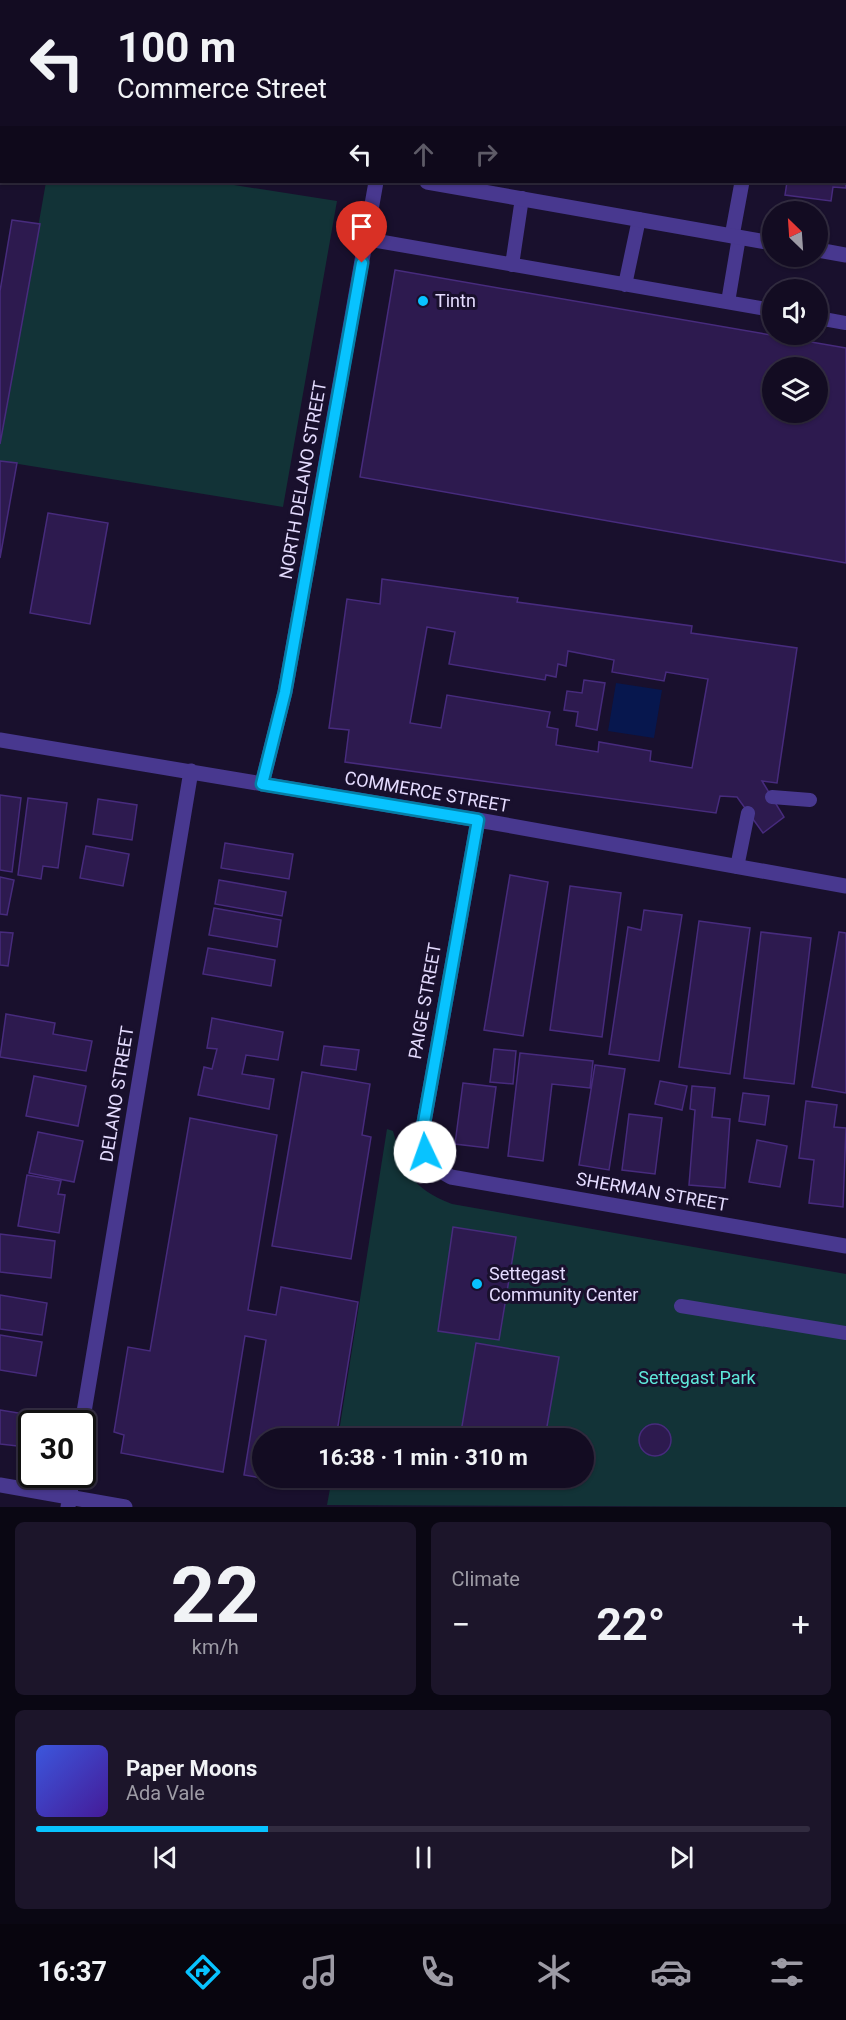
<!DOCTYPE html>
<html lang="en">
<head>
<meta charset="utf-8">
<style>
	:root { --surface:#130c22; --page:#1c152a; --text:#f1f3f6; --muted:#9d9ba5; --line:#322c40; --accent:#08c3ff }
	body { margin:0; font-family:Roboto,sans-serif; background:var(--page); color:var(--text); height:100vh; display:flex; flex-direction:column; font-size:22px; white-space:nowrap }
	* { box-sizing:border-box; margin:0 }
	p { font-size:20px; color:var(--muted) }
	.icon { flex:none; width:33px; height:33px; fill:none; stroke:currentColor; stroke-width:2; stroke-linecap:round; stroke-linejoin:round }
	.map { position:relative; height:1507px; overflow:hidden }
	.details { display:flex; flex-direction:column; gap:15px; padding:15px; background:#0a0713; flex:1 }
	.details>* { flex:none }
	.banner { position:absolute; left:0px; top:0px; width:846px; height:183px; box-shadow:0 2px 4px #0004,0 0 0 2px var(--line); background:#130c22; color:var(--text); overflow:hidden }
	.needle { width:39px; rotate:335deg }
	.controls { position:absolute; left:762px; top:201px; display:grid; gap:12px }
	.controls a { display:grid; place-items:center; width:66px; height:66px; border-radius:50%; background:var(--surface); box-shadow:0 2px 4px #0004,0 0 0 2px var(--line); font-size:30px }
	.speed { position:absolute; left:18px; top:1410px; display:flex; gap:12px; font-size:30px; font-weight:700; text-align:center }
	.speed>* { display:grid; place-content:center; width:78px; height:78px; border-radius:50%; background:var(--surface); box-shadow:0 2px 4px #0004,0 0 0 2px var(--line); line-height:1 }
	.speed .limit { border:3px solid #111; border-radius:9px; background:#fff; color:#111 }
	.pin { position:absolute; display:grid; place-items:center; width:51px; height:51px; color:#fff; margin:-62px -26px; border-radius:50% 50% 50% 0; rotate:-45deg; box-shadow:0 0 6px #0007 }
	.pin .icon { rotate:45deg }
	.me { position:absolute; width:66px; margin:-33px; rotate:357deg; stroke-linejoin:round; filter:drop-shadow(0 0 4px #0008) }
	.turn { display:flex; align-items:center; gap:21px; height:126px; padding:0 18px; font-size:27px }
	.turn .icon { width:78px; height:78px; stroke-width:2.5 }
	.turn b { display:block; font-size:42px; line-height:51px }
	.lanes { display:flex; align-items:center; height:57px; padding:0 18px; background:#0003; justify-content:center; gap:30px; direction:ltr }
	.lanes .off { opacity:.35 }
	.big { font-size:45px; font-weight:700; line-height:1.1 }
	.details .widget { flex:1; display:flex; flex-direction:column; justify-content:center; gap:9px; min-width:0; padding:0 21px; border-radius:9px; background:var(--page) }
	.details .dial { align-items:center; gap:0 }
	.dial b { font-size:78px; line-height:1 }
	.song { display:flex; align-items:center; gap:18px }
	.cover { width:72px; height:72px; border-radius:9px; background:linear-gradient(135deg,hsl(230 70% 55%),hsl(260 70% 35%)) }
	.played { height:6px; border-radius:3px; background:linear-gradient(90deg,var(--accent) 30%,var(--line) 30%) }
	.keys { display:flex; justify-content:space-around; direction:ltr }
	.heat { display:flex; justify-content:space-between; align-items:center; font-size:33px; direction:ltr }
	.details .tiles { flex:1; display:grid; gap:15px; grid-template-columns:1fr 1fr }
	.widget:last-child { grid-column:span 2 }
	.trip { position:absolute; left:252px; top:1428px; width:342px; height:60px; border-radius:30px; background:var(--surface); box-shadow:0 2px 4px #0004,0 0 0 2px var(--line); font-weight:700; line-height:60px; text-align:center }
	.dock { display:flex; height:96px; justify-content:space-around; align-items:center; background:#08050e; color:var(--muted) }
	.dock .icon { width:42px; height:42px }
	.dock .active { color:var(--accent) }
	.dock b { font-size:27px; color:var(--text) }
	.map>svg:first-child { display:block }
</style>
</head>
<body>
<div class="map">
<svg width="846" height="1507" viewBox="0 0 846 1507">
	<rect width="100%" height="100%" fill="#19102d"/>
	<path fill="#123337" d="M46,182H215L337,201L283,507L0,461V444Z
		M387,1129L393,1131C404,1171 411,1188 452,1204L846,1274V1507L327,1505L332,1478H584V1438H338Z"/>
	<path fill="#07174e" d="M616,683L662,690L654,738L608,731Z"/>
	<path fill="#2d1a4f" stroke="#472b7d" stroke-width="1.5" fill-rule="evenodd" d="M27,0L55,1L92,0V2H27Z
		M115,0H370L115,2Z
		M542,0H723V2Z
		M844,64L846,188L833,187L831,201L785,195L787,182H844Z
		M12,220L40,224L0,444V291Z
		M395,270L846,348V563L360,477ZM772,368H818V412H772Z
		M0,461L17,463L0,558Z
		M48,513L108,523L90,624L30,613Z
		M382,579L518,598L517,602L692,626L691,633L797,648L777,783L762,781L784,817L763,833L737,797L720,796L716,813L345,762L349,730L329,728L347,599L380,604ZM427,627L455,632L449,664L545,680L546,675L556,677L558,664L566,666L568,651L614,660L612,672L664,681L666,672L708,679L692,768L650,761L651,751L599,742L598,752L556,745L558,729L547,727L550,712L447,695L441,728L410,723Z
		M584,680L605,683L597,730L576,726L578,712L564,710L567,691L582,693Z
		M0,795L21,798L12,872L0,870Z
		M28,798L67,803L58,868L43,866L41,879L18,875Z
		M98,799L137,805L132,840L93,834Z
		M225,843L293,854L289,879L221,868Z
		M86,846L129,854L123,886L80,878Z
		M510,875L548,882L523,1036L484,1030Z
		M0,877L14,880L7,915L0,914Z
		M219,880L286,892L282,916L215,904Z
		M570,886L621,893L602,1037L550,1030Z
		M214,908L281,920L277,947L209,935Z
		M644,910L682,915L659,1061L609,1054L628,927L641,930Z
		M699,921L750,928L730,1074L679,1067Z
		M0,932L13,933L8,966L0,965Z
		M761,932L811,938L794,1084L744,1078Z
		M839,932L846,933V1093L812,1087Z
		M208,948L275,960L271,986L203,974Z
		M6,1014L55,1023L53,1034L92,1041L86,1071L0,1057Z
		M212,1018L283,1032L278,1060L246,1055L242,1074L274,1079L269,1109L198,1095L204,1067L212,1069L217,1049L207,1048Z
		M324,1046L359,1050L356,1070L321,1065Z
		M494,1049L516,1051L513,1084L490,1082Z
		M520,1053L593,1061L590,1088L552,1084L543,1161L508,1156Z
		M595,1065L625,1069L609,1170L579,1165Z
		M302,1072L370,1084L362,1135L371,1137L351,1259L272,1246Z
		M34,1076L86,1086L78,1126L26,1116Z
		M660,1081L687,1086L682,1110L655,1104Z
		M463,1083L496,1087L488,1148L455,1144Z
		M692,1086L715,1088L712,1117L730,1119L725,1188L689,1185L695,1110L690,1109Z
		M743,1093L769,1096L765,1125L739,1121Z
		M806,1101L837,1105L834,1127L846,1128L843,1207L809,1203L814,1160L799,1158Z
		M629,1114L662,1118L655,1174L622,1170Z
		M190,1118L277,1135L248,1310L276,1315L281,1287L358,1302L336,1438H262V1478H330L328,1489L244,1475L266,1340L245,1336L223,1472L121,1453L124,1435L114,1432L128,1347L150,1351Z
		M38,1132L83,1141L74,1182L29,1173Z
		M757,1140L787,1146L780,1187L749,1182Z
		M27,1175L61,1181L58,1194L65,1195L59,1233L18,1226Z
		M453,1227L516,1237L499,1340L438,1331Z
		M0,1234L55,1241L51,1278L0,1272Z
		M0,1295L47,1303L42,1335L0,1329Z
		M0,1335L42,1342L36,1376L0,1370Z
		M476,1343L559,1357L545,1438H460Z
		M0,1410L31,1415L26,1447L0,1444Z
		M639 1440a16 16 0 1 1 32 0a16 16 0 1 1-32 0Z"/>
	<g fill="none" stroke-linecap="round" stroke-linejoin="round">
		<path stroke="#48388f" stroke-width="14" d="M844,30L846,31
			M366,239L772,310
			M512,265L522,198
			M625,285L639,219
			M728,302L739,237
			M818,318L846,323
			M772,797L810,800
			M737,867L748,813
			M681,1306L846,1333"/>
		<path stroke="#48388f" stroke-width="15" d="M407,2V0
			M773,2V0
			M732,236L742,182
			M0,740L478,820L846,886
			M262,784L285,692L376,182
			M478,820L421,1139L430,1165L451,1177L846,1246
			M82,1424L191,771
			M0,1485L125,1507
			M68,1507L73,1474"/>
		<path stroke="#48388f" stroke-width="15" d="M0,107H2
			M427,182L772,243
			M818,250L846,255"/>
	</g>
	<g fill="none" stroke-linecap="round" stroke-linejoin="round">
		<g stroke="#057fa6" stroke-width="15">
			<path id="route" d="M362,263L285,692L262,784L478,820L421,1139L425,1152"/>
		</g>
		<use href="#route" stroke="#08c3ff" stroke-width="10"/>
	</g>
	<g fill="#08c3ff" stroke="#19102d" stroke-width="2">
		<circle cx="423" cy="301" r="6"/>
		<circle cx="477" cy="1284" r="6"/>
	</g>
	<g text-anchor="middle" stroke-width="6" stroke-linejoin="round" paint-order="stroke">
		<g font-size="18" fill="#e5dcff" stroke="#19102d" text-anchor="start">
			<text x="435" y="307">Tintn</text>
			<text x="489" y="1280">Settegast<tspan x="489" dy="21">Community Center</tspan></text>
		</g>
		<g font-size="18" fill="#e5dcff" stroke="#19102d">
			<text transform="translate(303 480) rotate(-80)" y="6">NORTH DELANO STREET</text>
			<text transform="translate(427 792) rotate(10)" y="6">COMMERCE STREET</text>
			<text transform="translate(425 1001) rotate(-80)" y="6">PAIGE STREET</text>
			<text transform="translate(117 1094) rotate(-81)" y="6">DELANO STREET</text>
			<text transform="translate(652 1192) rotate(10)" y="6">SHERMAN STREET</text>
		</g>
		<g font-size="18" fill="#5ee8da" stroke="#19102d">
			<text x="697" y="1384">Settegast Park</text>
		</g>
	</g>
</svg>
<div class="controls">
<a><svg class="needle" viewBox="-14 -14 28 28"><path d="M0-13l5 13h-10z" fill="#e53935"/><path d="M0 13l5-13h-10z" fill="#9d9ba5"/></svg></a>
<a><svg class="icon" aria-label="sound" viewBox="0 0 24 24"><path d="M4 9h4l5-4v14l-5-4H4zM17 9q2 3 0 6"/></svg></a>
<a><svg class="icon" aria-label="layers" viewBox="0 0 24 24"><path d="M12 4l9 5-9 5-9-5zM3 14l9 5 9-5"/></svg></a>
</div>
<div class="speed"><div class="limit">30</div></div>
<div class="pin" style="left:362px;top:263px;background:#d93025"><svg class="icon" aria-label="arrive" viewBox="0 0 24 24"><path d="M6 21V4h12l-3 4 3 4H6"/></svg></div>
<svg class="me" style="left:425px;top:1152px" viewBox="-20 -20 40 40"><circle r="19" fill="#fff"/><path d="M0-13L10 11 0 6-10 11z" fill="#08c3ff"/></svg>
<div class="trip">16:38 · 1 min · 310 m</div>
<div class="banner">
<div class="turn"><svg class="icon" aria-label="left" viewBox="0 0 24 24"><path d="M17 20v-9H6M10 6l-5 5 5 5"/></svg><div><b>100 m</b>Commerce Street</div></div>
<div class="lanes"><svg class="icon" aria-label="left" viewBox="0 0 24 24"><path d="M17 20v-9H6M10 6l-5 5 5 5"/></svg><svg class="icon off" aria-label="ahead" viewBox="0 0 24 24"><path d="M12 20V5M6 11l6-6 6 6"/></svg><svg class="icon off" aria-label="right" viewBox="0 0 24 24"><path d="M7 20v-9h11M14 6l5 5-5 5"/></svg></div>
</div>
</div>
<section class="details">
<div class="tiles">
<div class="widget dial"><b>22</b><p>km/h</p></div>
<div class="widget"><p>Climate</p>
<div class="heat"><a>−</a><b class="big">22°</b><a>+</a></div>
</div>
<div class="widget">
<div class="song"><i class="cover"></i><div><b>Paper Moons</b><p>Ada Vale</p></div></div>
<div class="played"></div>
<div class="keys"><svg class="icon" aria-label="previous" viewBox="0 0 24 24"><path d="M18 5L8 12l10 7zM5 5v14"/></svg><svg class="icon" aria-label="pause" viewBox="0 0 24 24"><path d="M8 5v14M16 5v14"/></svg><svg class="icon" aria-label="next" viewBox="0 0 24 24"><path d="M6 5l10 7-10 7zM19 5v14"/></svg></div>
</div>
</div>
</section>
<nav class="dock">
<b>16:37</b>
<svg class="icon active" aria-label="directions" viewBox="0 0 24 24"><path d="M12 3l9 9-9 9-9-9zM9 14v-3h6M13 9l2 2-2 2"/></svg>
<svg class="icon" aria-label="music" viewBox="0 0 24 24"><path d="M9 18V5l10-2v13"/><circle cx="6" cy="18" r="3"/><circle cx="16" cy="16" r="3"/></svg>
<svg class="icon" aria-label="phone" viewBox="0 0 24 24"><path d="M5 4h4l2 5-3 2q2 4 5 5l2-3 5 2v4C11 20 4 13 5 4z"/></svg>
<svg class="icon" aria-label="climate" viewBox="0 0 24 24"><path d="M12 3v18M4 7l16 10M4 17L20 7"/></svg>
<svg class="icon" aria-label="car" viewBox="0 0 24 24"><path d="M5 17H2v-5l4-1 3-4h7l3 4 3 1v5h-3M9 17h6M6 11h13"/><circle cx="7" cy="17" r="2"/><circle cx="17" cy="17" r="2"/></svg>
<svg class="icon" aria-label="filters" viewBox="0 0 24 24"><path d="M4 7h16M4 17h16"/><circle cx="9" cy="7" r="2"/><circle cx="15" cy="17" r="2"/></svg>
</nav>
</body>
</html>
